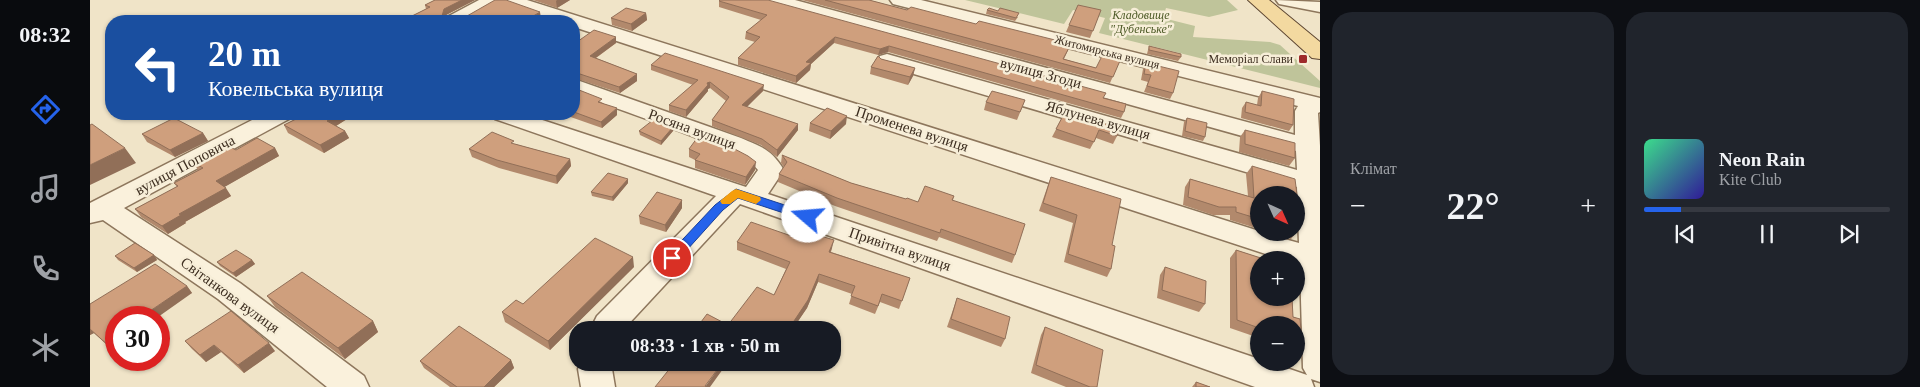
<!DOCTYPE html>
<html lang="uk">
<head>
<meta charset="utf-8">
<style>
	:root { --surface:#171b24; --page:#20242c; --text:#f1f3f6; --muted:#9ea1a6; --line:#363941; --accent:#2563eb }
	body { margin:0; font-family:Georgia,serif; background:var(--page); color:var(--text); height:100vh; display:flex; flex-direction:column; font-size:19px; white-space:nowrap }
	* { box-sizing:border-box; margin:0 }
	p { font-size:16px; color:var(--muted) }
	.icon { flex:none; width:28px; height:28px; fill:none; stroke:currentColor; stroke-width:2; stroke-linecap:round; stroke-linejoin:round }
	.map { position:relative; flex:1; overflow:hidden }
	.drawer { display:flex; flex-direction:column; gap:12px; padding:12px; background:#0d0f14; width:600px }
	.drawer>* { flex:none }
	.banner { position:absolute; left:15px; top:15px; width:475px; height:105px; border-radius:20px; box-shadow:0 1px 4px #0004; background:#1a4fa0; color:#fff; overflow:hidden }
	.needle { width:32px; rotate:135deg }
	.controls { position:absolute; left:1160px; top:186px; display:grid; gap:10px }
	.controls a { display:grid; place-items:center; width:55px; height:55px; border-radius:50%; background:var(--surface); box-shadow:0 1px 4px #0004; font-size:25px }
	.speed { position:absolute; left:15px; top:306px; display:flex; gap:10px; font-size:25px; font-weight:700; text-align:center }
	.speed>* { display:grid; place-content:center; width:65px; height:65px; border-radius:50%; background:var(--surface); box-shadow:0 1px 4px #0004; line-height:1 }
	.speed .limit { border:8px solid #d22; background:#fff; color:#111 }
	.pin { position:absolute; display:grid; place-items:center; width:42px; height:42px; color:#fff; margin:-21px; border:2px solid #fff; border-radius:50%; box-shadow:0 1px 5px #0007 }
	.me { position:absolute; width:55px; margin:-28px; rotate:288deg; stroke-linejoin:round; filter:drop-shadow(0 0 4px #0008) }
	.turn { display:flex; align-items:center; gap:18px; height:105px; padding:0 20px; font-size:22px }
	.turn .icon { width:65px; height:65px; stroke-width:2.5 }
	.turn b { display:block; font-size:35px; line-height:42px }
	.big { font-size:38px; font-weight:700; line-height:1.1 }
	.drawer .tile { flex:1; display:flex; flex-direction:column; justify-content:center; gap:8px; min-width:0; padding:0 18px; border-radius:20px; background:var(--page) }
	.song { display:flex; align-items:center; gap:15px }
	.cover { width:60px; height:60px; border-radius:8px; background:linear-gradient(135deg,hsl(150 70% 55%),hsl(250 70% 35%)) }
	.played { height:5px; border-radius:2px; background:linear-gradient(90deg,var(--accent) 15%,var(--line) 15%) }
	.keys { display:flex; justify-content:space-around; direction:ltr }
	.heat { display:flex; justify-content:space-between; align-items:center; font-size:28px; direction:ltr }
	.drawer .tiles { flex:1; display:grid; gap:12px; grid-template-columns:repeat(2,1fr) }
	.trip { position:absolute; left:479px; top:321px; width:272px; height:50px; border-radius:20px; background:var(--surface); box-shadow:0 1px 4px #0004; font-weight:700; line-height:50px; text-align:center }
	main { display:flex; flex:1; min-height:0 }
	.tab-bar { display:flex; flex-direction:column; width:90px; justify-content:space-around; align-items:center; background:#090b0e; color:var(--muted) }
	.tab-bar .icon { width:35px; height:35px }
	.tab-bar .current { color:var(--accent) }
	.tab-bar b { font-size:22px; color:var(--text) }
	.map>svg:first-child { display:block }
</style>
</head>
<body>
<main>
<nav class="tab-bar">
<b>08:32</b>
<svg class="icon current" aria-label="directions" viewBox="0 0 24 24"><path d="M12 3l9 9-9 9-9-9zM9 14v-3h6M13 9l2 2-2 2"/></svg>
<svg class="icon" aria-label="music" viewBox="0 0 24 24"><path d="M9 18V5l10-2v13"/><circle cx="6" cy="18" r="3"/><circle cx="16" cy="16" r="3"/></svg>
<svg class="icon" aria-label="phone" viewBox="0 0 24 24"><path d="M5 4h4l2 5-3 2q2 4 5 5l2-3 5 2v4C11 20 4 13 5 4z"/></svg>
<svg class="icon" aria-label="climate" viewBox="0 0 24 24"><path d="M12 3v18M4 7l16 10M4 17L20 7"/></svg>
</nav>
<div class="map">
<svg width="1230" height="387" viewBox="0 0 1230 387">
	<rect width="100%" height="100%" fill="#f0e4c8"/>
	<path fill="#bfc49a" d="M875,0H1137L1148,10L1119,17L1076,8L1073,18L1105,26L1103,37L1180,42L1190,45L1230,81V88L1009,33L1015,18L983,10L974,24Z"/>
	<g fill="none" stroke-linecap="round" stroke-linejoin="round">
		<g stroke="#8d765c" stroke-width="3">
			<path id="minor" d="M389,0H437L1169,231V232L1209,243L1207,187L790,64L787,60L790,56L797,54L804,56L1207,170L1206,151L678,4L675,0H705L1205,135V111L1208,106L803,4L800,0H831L1230,98V112L1228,113L1230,146V382L1221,379L1224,387H1165L650,204L533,330H500L507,316L626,196L405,119L402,114H434L656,187L668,170C659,152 512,104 484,93V79L651,138C672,147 681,149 694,170L678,194L1169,359V362H1179L1217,375L1213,368L1210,265L1206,264V260H1194L484,27V21H466L413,4L411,1L378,21H355L357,17Z
				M1186,0L1230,2V12L1189,4Z
				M174,114H202L199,119L34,208L150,283L274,376L279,387H237L128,299L13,220L0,223V203Z
				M490,362H524L522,369L525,387H491L488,369Z"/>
		</g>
		<g stroke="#5b4430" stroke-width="2">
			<path id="major" d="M1158,0H1179L1230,42V59L1222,58Z"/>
		</g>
		<use href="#minor" fill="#faf1dc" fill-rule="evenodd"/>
		<use href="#major" fill="#f3d9a0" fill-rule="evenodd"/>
	</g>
	<path fill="#b2896c" d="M345,0H385L356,15V16L451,18L446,21H318V18L336,9L335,5Z
		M443,0H480L467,8Z
		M712,0H779L809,8L981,44L974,59L1006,68L1032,56L1020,83Z
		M629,1L1013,98L1034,112L1031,118L798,52L788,55L744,43L721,64L720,70L706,83L648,65V58L665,42L655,39L656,32L671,20L629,7Z
		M897,10L908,11L928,17L925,21L896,14Z
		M1011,10L1000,38L976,32L979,25Z
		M556,13L557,20L542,31L522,25L521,18Z
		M526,43L506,58L547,74V81L530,93L484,78V44Z
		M1059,46L1091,57L1088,61L1057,54Z
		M791,59L825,68L823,76L818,85L780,74L781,67Z
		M1056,63L1083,93L1080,99L1054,92L1058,82L1051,80L1053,69Z
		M561,65L673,91L656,107L708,124V130L687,157L671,145L622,126V120L636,101L620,88L618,89V91L596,117L579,111V105L603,85L561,70Z
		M484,88L513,103L527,115L512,128L472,114H484Z
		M1172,91L1203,125L1199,131L1151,118L1152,108L1156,102L1167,105L1168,98Z
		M935,100L927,120L894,110L896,102Z
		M975,112L1027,136L1023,144L1006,138L1000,149L962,137Z
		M216,114H265L246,126L255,131L259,138L234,153L198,133L194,125Z
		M1097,118L1115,137L1113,141L1092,136L1094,122Z
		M720,123L756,124L740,139L719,131Z
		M583,127V131L571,145L550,135L549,131Z
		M1155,130L1205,158L1199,166L1149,152L1150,137Z
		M113,133L118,141L85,157L57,142L52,134Z
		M425,144L480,159L481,166L467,184L409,168L382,157L379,149Z
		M185,148L189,156L134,187L141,196L95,222L96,223L78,234L51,217L45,209L87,187L84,183L108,170L103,162L146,150Z
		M599,149L665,170L655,185L605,168V160L599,157Z
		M692,155L761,183L816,199L828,202L864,196L863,200L925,255L922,263L849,237L847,241L745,206L688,182L689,174L694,167L691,163Z
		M1162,166L1207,195L1206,197V195H1169V229L1140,220V215H1123L1093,205L1095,187L1100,179L1158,196L1156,174Z
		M961,177L1022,245L1021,269L1017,277L974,262L983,223L949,211L958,185Z
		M538,179V183L523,201L502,196L501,192Z
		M592,200V208L576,232L550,224L549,216Z
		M1181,232H1206L1201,239Z
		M710,239L742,248L741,252L820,278L809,309L790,302L785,314L759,304L762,294L728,282L717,308L702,330H605L638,325L684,295L696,269L647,250V242Z
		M1146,250L1177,260H1169V298H1202L1203,317L1210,319L1213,351L1206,357V325H1169V338L1140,328V258Z
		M64,255L67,260L47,272L28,260L25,256Z
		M162,260L165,264L146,277L130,266L127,262Z
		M544,267L460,350L415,322L412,312L433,304Z
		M1075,267L1115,304L1109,312L1067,298L1070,275Z
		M97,286L102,293L26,318V353L4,333L0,335V304Z
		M177,296L283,321L288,332L255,359L185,307Z
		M867,298L915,339L911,347L857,327Z
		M955,327L1007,387H976L941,373L951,335Z
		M95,341L185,351L154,373L131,352L116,362L102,349Z
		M421,360L424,368L404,387H360L334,368L330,361Z
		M1106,382L1120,387H1102Z"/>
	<path fill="#916f58" d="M372,0H385L356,15L354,21L352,16L354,9Z
		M467,0H480L467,8L466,1Z
		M450,12L451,18L446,21H435Z
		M556,13L557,20L542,31L541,24Z
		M526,37V43L500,62V56Z
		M745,37L744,43L721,64L720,70L706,83V76L716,62Z
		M799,46L798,52L788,55L790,49Z
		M825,68L823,76L818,85L820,77Z
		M547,74V81L530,93L529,87Z
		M620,82V88L618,89V91L596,117V110L617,83Z
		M674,85L673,91L652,112V105Z
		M527,108V115L512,128L511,122Z
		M250,114H265L241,129L237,121Z
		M757,116L756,124L740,139L741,131Z
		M708,124V130L687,157V150Z
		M583,127V131L571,145V141Z
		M255,131L259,138L234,153L230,145Z
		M113,133L118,141L85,157L80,150Z
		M35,148L46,163L0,185V165Z
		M185,148L189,156L131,189L126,181Z
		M480,159L481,166L467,184L466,176Z
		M666,162L665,170L655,185L656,177Z
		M538,179V183L523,201L522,197Z
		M136,188L141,196L95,222L96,223L78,234L72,226L89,214Z
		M592,200V208L576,232L575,225Z
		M744,240L742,248L737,260L739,252Z
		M64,255L67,260L47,272L44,268Z
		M543,257L544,267L460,350L458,341Z
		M162,260L165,264L146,277L143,273Z
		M729,274L728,282L717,308L702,330H698Z
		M97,286L102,293L68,317V318H66L60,311Z
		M69,318L74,324L69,327Z
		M283,321L288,332L255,359L248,348Z
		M662,322V330H657Z
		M0,329L4,333L0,335Z
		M26,343V353L20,347Z
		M179,343L185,351L154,373L148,365Z
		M124,345L131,352L116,362L110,355Z
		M421,360L424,368L404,387H394Z
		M633,362H638L620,387H615Z"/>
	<path fill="#cf9f7d" stroke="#916f58" d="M345,0H372L354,9L352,16H377L405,0H416L450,12L435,21H326L318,18L340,7L335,5Z
		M630,0H678L1016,93L1013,98L1036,104L1034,112L799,46L790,49L745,37L716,62L721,63L706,76L648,58L670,37L656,32L677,15L629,1Z
		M735,0H779L817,10L821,7L886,24L889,21L981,44L973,59L1006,68L1014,52L1032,56L1023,77Z
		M988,5L1011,10L1003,31L979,25Z
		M536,8L556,13L541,24L521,18Z
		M899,8L908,11L910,8L929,13L926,18L897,10Z
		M504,30L526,37L500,56L547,74L529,87L484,72V44Z
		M1059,46L1091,54V57L1059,50Z
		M575,53L674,85L652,105L708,124L687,150L672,139L622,120L639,97L620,82L617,83L618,85L596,110L579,105L608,80L561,65Z
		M788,56L791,59L825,68L820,77L781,67Z
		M1056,63L1089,71L1083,93L1057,86L1061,75L1054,74Z
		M484,88L512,99L508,102L527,108L511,122L484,112Z
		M902,91L935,100L930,112L896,102Z
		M1172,91L1204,99L1203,125L1155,112L1156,102L1171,106Z
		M737,108L757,116L741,131L720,123Z
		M975,112L1030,128L1027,136L1009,130L1004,142L966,129Z
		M216,114H250L237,121L255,131L230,145L194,125Z
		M84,118L113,133L80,150L52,134Z
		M1097,118L1117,123L1115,137L1095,131Z
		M563,120L583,127L571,141L549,131Z
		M2,124L35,148L0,165V125Z
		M1155,130L1205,143V158L1155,144Z
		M402,132L424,141L421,143L480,159L466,176L407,160L379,149Z
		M610,134L639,146L658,156L666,162L656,177L605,160L610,154L599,149Z
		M167,138L185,148L126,181L136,188L89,214L91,215L72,226L45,209L88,186L84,183L113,168L103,162L136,145L146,150Z
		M692,155L761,183L816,199L817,198L828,202L835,186L864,196L862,200L935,224L925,255L851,229L850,233L747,198L689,174L697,162Z
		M1162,166L1205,179L1207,195H1169V219L1146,212V207H1129L1098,197L1100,179L1164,198Z
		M518,173L538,179L522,197L501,192Z
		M961,177L1031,199L1022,245L1025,246L1021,269L978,254L987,215L953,203Z
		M567,192L592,200L575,225L549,216Z
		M1206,209L1207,231L1206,230Z
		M661,222L710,239L714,231L744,240L739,252L820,278L812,301L792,294L788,306L761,296L765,286L729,274L718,300L698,330H678L662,322L657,330H605L617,314L638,325L667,287L684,295L700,262L647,242Z
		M505,238L543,257L458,341L412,312L426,300L433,304Z
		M45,243L64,255L44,268L25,256Z
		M146,250L162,260L143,273L127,262Z
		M1146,250L1177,260H1169V298H1202L1203,317L1210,319L1213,351L1206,348V325H1169V328L1147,320Z
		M65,264L97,286L60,311L67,317L66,318H26V343L20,347L0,329V304Z
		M1075,267L1116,281L1115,304L1072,290Z
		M212,272L283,321L248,348L177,296Z
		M867,298L920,317L915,339L861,319Z
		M141,311L179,343L148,365L124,345L110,355L95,341Z
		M369,326L421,360L394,387H367L330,361Z
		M955,327L1013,350L1007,387H1000L946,365Z
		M585,362H633L615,386L617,387H565Z
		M1106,382L1120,387H1106Z"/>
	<path fill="#2563eb" stroke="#184099" d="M646,189L722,214L724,217L718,221L648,198L633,210L587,261H578L576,258L578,255L625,205Z"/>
	<path fill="#f59e0b" d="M646,189L670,197L671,200L666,204L648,198L640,204H632L630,201L642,191Z"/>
	<rect fill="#9e2a2b" stroke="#f7eed8" stroke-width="2" x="1208" y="54" width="10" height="10" rx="2.5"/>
	<g text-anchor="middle" stroke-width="5" stroke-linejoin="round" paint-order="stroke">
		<g font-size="12" font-style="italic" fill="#4d5a26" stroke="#f7eed8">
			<text x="1051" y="19">Кладовище<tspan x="1051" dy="14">"Дубенське"</tspan></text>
		</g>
		<g font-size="12" fill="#3d2e20" stroke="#f7eed8">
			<text transform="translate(1017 52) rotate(14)" y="4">Житомирська вулиця</text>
		</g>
		<g font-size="12" fill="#3d2e20" stroke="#f7eed8" text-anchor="end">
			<text x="1203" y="63">Меморіал Слави</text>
		</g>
		<g font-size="15" fill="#3d2e20" stroke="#f7eed8">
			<text transform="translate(951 73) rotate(15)" y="5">вулиця Згоди</text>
			<text transform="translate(1008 120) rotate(16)" y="5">Яблунева вулиця</text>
			<text transform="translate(602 129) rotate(20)" y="5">Росяна вулиця</text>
			<text transform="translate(822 129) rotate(18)" y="5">Променева вулиця</text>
			<text transform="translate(95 165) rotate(-28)" y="5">вулиця Поповича</text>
			<text transform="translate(810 249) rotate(19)" y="5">Привітна вулиця</text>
			<text transform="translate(140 295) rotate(36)" y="5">Світанкова вулиця</text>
		</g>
	</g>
</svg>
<div class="controls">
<a><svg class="needle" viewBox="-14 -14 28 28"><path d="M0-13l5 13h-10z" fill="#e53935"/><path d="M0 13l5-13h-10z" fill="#9ea1a6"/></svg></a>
<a>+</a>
<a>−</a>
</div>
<div class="speed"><div class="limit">30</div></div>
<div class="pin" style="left:582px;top:258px;background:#d93025"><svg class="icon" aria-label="arrive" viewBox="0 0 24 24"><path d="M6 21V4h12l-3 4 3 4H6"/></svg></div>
<svg class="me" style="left:718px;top:217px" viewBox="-20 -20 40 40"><circle r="19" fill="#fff"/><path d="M0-13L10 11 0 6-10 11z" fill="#2563eb"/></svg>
<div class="trip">08:33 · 1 хв · 50 m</div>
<div class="banner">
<div class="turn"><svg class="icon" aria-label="left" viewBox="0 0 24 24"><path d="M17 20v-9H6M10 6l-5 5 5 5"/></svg><div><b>20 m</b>Ковельська вулиця</div></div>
</div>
</div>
<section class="drawer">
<div class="tiles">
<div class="tile"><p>Клімат</p>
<div class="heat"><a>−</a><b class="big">22°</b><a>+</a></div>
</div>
<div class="tile">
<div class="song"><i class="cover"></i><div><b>Neon Rain</b><p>Kite Club</p></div></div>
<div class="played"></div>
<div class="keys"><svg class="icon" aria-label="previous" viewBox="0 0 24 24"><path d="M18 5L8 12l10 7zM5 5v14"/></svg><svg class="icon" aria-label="pause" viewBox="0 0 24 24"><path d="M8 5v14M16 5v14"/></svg><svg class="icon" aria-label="next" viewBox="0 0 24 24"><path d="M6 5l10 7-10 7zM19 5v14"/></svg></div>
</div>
</div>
</section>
</main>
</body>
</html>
